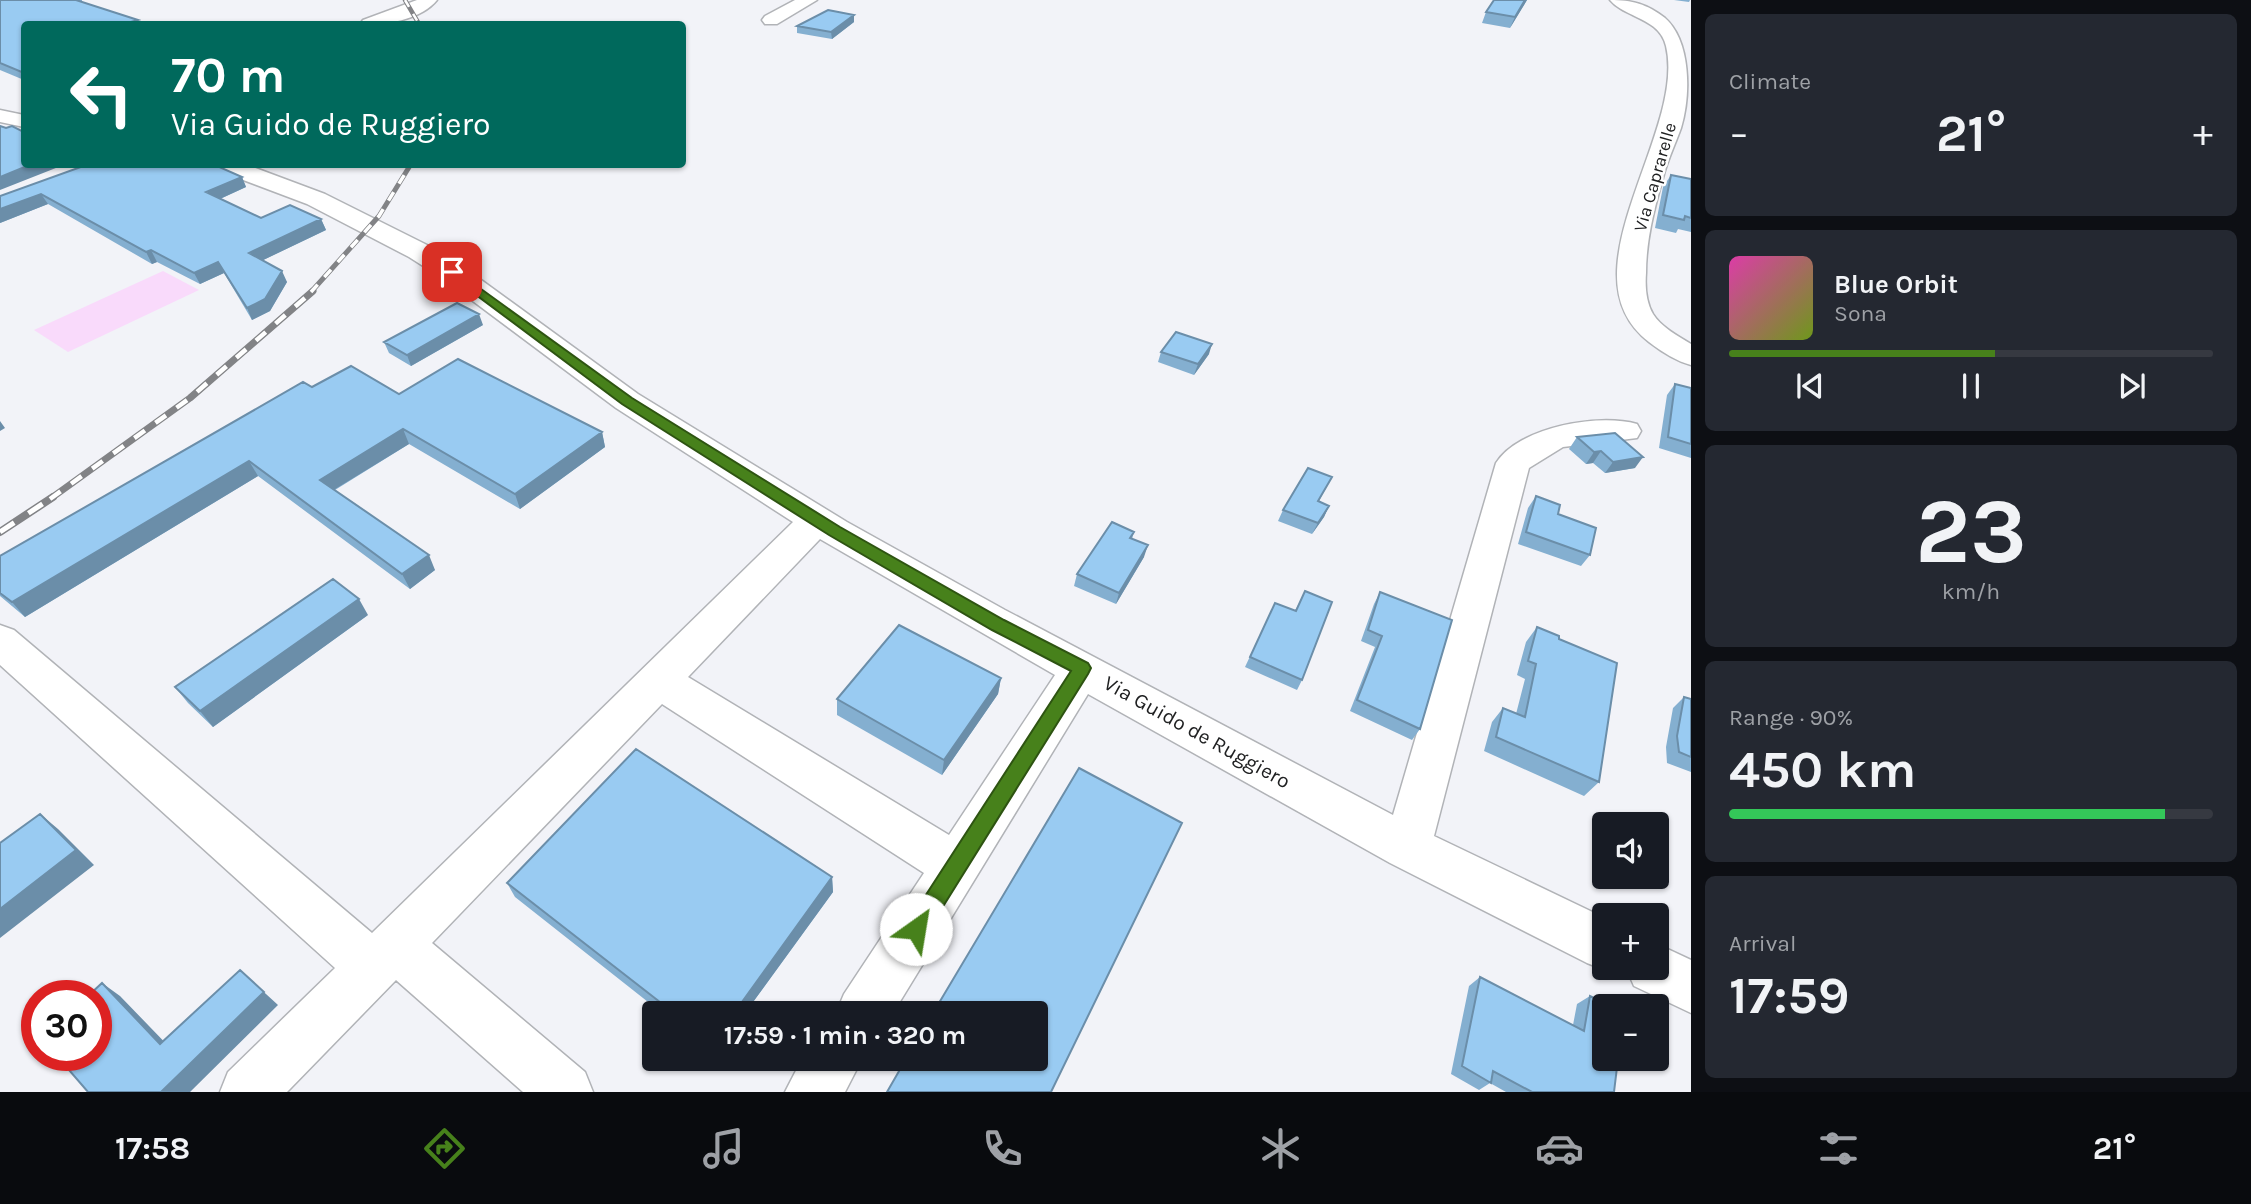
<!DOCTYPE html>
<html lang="en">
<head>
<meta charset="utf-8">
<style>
	:root { --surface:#171b24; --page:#242831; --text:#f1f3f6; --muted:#9ea1a6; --line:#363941; --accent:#47811b }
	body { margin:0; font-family:Karla,sans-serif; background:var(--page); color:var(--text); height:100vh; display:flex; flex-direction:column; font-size:26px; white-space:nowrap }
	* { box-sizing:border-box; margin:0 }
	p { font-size:23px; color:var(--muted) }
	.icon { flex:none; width:38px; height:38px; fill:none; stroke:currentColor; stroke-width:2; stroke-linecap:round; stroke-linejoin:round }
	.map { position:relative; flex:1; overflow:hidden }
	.side { display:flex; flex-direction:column; gap:14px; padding:14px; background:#0d0f14; width:560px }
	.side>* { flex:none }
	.hud { position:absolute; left:21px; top:21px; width:665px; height:147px; border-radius:7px; box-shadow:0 2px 5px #0004; background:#00695c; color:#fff; overflow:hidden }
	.fabs { position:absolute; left:1592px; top:812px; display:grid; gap:14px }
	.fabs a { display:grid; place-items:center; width:77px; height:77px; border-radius:7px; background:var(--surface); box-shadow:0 2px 5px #0004; font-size:35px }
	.speed { position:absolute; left:21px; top:980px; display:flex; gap:14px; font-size:35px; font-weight:700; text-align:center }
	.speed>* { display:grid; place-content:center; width:91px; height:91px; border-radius:50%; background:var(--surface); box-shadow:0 2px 5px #0004; line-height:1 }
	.speed .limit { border:10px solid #d22; background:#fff; color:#111 }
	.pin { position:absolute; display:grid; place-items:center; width:60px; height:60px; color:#fff; margin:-30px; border-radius:14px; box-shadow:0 4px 10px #0006 }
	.me { position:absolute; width:77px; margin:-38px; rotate:32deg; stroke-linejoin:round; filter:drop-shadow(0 0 5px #0008) }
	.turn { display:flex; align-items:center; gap:24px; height:147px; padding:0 35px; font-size:32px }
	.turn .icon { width:91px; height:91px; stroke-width:2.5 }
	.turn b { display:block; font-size:49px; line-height:60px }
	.big { font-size:52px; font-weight:700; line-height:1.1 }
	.side .card { flex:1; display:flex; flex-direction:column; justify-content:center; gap:10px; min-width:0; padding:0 24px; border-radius:10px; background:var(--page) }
	.side .dial { align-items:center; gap:0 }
	.dial b { font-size:91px; line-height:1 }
	.song { display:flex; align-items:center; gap:21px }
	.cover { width:84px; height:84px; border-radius:10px; background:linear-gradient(135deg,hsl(320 70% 55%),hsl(80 70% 35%)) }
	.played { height:7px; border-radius:4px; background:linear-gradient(90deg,var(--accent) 55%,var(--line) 55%) }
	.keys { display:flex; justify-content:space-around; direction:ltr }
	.heat { display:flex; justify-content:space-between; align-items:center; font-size:38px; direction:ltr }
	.charge { height:10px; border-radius:5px; background:linear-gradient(90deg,#34c759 90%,var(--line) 0) }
	.trip { position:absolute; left:642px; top:1001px; width:406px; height:70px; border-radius:7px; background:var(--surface); box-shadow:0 2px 5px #0004; font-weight:700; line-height:70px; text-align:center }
	.dock { display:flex; height:112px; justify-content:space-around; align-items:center; background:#090b0e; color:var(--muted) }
	.dock .icon { width:49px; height:49px }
	.dock .on { color:var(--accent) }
	.dock b { font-size:32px; color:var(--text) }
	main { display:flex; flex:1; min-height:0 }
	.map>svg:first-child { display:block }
</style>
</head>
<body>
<main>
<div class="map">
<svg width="1691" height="1092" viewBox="0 0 1691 1092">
	<rect width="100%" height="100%" fill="#f2f3f8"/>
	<path fill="#f9dafb" d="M163,271L199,290L68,352L34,330Z"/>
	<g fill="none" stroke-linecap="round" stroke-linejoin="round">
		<g stroke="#b1b3b7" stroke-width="3">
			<path id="minor" d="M417,0H437C421,20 383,26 360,24L363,20Z
				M795,0H817L777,24H765L762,20L765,16Z
				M1610,0C1632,0 1647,4 1665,18C1691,41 1691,95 1681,128C1675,145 1667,161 1663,178C1654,209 1646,241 1646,273C1645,286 1646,302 1653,314C1661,327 1678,336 1691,344V365C1676,361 1662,352 1649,342C1560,274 1687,133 1666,46C1660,18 1625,18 1610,0Z
				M0,110L24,115V127L0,122Z
				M211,164H245L325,194L427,245L462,266L638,394L847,522L1005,610L1393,815L1496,463C1519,427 1598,413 1637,424L1641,431L1637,438L1563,447L1529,468L1434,836L1605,918V968H1612L1605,970L1587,963L1390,863L1088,694L893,1013H836L844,994L924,873L662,704L432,943L585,1072L593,1092H523L396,980L287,1092H220L228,1072L335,968L0,665V625L14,630L372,933L793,522L616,408L442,278L409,257L307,204L214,169ZM820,539L1055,675L949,835L688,677Z
				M1657,944L1691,960V1013L1634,986L1626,968H1657Z
				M802,1059H862L845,1092H785Z"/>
		</g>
		<use href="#minor" fill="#fff" fill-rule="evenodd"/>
		<g stroke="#828386" stroke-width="4.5">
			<path id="rail-far3" d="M405,0L419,24"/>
		</g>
		<g stroke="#828386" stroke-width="5">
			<path id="rail-far2" d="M311,292L379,216L411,164"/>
		</g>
		<g stroke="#828386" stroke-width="7">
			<path id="rail-far1" d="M50,499L190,398L313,291"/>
		</g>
		<g stroke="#828386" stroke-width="8">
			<path id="rail" d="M0,532L53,497"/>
		</g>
		<use href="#rail-far3" stroke="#fff" stroke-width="2.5" stroke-dasharray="8" stroke-linecap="butt"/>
		<use href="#rail-far2" stroke="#fff" stroke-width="3.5" stroke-dasharray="10" stroke-linecap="butt"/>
		<use href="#rail-far1" stroke="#fff" stroke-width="4.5" stroke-dasharray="13" stroke-linecap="butt"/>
		<use href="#rail" stroke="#fff" stroke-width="5" stroke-dasharray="17" stroke-linecap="butt"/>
	</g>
	<path fill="#84afd0" d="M0,0H82V2L24,24V80L0,70Z
		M1494,0H1527L1510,28L1482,23L1486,12Z
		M1674,0H1690L1689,2Z
		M854,22L832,39L797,33V26Z
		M210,167L242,177L246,187L220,199L261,218L321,219L326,230L263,260L287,282L270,311L252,320L224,273L200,284L157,262L152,264L48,204L0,223V196Z
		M1671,175L1691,179V232L1678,229L1676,233L1655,228L1663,187Z
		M483,325L411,366L389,353L384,342Z
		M1161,352L1209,354L1194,375L1158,362Z
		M1675,384L1691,388V458L1659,448L1667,395Z
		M312,387L399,394L602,432L605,447L520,509L409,444L335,490L435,570L410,589L258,476L25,617L0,596V556Z
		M1577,437L1635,468L1605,473L1593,463L1586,464L1569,449Z
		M1332,477L1319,501L1329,506L1324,517L1312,534L1278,521L1283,510Z
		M1536,496L1558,514L1590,555L1581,566L1518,544L1528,508Z
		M1134,532L1132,539L1144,557L1116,604L1074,586L1077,574Z
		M1305,591L1302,680L1297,690L1245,667L1275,603L1295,611Z
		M1380,592L1420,729L1412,740L1350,711L1375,647L1361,641L1374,604Z
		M368,615L213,727L188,703L175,687Z
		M1537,627L1559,639L1599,782L1584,796L1484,751L1492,722L1503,708L1516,714L1525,679L1517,675L1526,642Z
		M1001,678L998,694L942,775L837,715V699Z
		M1684,697L1691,699V772L1667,763L1666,747L1673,708Z
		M832,877L833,892L745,1013H662L515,897L507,883Z
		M1480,977L1573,1025L1577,1004L1590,996L1614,1092H1506L1490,1083L1479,1090L1451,1074L1469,986Z"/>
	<path fill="#6b8ea9" d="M1525,0H1527L1510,28L1515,17Z
		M854,15V22L832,39L831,32Z
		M138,20L140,24H124Z
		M32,164H66L0,190V177Z
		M242,177L246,187L211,203L206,192Z
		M41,194L48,204L0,223V209Z
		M321,219L326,230L255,264L249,253Z
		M151,250L157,262L152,264L146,252Z
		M218,262L224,273L200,284L194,273Z
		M282,271L287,282L270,311L252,320L247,308Z
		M479,314L483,325L411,366L407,355Z
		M1212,344L1209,354L1194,375L1198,364Z
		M0,421L5,428L0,431Z
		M403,429L409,444L327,494L320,480Z
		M602,432L605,447L520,509L515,494Z
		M1601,451L1593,463L1586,464L1594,452Z
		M1643,457L1635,468L1605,473L1613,462Z
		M249,461L258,476L25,617L12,602Z
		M1329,506L1324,517L1312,534L1318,523Z
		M1148,545L1144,557L1116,604L1119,593Z
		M429,555L435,570L410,589L402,574Z
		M359,599L368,615L213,727L200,711Z
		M1001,678L998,694L942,775L944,760Z
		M40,814L58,829L94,865L0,938V909Z
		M832,877L833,892L745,1013H734Z
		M240,970L278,1005L190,1092H161Z
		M102,983L120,996L178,1056L160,1044Z"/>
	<path fill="#99cbf2" stroke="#6b8ea9" stroke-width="2" d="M0,0H76L138,20L124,24H24V73L0,63Z
		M1494,0H1525L1515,17L1486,12Z
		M828,10L854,15L831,32L797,26Z
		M0,126L6,128L12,126L24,132V164H32L0,177Z
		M89,164H203L210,167L215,165L242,177L206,192L261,218L290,205L321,219L249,253L282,271L265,299L247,308L218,262L194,273L151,250L146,252L41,194L0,209V196Z
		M1671,175L1691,179V218L1685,216L1684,220L1663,215Z
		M457,303L479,314L407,355L384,342Z
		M1176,332L1212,344L1198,364L1161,352Z
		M458,359L602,432L515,494L403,429L320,480L429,555L402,574L249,461L12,602L0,593V556L303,382L312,387L351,366L399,394Z
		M1675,384L1691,388V444L1668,437Z
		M1615,433L1643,457L1613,462L1601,451L1594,452L1577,437Z
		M1308,468L1332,477L1318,501L1329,506L1318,523L1283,510Z
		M1536,496L1560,505L1558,514L1596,528L1590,555L1526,532Z
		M1112,522L1134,532L1130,538L1148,545L1119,593L1077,574Z
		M333,579L359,599L200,711L175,687Z
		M1305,591L1332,602L1302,680L1250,657L1275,603L1296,611Z
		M1380,592L1452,620L1420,729L1357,700L1382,636L1368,630Z
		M899,625L1001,678L944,760L837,699Z
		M1537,627L1559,636V639L1617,663L1599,782L1496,737L1503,708L1525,717L1536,664L1528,661Z
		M1684,697L1691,699V757L1679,752L1677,736Z
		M636,749L832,877L734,1013H674L507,883Z
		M1079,768L1182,823L1051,1092H887L906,1059H1036V1013H933Z
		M40,814L76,850L0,909V843Z
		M240,970L264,992L161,1092H88L56,1055H96V996H88L102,983L160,1044Z
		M1480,977L1584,1031L1590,996L1610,1006H1605V1059H1618L1614,1092H1532L1493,1071L1491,1083L1462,1066Z"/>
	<path fill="#47811b" stroke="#2e5412" stroke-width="2" d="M452,268L632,398L840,527L1004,620L1088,663L1091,668L1088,674L924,937L916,940L909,937L905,929L909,921L1071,671L992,630L829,535L622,404L448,274L447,272Z"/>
	<g text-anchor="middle" stroke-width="5" stroke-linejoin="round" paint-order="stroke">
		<g font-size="18" fill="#202122" stroke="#fff">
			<text transform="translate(1655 177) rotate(-74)" y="6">Via Caprarelle</text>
		</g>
		<g font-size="21" fill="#202122" stroke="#fff">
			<text transform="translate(1197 732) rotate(29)" y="7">Via Guido de Ruggiero</text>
		</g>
	</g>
</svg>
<div class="fabs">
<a><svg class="icon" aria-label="sound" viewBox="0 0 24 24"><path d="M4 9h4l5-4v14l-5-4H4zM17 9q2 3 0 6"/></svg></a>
<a>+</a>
<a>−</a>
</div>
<div class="speed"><div class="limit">30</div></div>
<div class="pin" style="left:452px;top:272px;background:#d93025"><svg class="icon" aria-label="arrive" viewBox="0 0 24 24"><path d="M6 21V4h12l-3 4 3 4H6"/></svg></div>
<svg class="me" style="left:916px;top:929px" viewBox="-20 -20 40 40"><circle r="19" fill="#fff"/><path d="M0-13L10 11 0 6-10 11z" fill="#47811b"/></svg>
<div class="trip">17:59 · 1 min · 320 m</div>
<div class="hud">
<div class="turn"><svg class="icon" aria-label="left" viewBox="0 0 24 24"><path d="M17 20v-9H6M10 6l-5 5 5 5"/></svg><div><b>70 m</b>Via Guido de Ruggiero</div></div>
</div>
</div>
<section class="side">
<div class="card"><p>Climate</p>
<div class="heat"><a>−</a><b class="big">21°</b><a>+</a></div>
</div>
<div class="card">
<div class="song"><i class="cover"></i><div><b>Blue Orbit</b><p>Sona</p></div></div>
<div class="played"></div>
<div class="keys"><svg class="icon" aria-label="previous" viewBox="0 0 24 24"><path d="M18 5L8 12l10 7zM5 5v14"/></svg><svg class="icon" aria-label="pause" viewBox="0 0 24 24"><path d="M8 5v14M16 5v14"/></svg><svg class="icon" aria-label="next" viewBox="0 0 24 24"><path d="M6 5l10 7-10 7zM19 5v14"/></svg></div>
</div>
<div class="card dial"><b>23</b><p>km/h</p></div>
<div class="card"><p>Range · 90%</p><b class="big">450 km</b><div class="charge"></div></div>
<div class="card"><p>Arrival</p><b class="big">17:59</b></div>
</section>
</main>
<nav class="dock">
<b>17:58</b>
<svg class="icon on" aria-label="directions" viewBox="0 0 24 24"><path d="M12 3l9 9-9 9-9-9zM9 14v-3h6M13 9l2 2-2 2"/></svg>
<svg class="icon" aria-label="music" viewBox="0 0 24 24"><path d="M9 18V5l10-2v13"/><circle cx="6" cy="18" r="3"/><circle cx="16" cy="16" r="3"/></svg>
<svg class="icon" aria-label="phone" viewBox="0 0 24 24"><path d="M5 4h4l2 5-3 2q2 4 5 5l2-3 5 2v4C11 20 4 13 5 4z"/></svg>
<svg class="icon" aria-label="climate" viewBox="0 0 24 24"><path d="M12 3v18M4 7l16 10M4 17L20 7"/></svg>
<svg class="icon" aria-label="car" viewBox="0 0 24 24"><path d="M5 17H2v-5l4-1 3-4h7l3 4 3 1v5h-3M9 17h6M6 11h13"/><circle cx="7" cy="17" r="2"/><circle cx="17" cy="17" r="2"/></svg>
<svg class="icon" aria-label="filters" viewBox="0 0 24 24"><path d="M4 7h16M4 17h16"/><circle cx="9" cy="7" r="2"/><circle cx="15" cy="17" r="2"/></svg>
<b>21°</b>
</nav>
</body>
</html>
